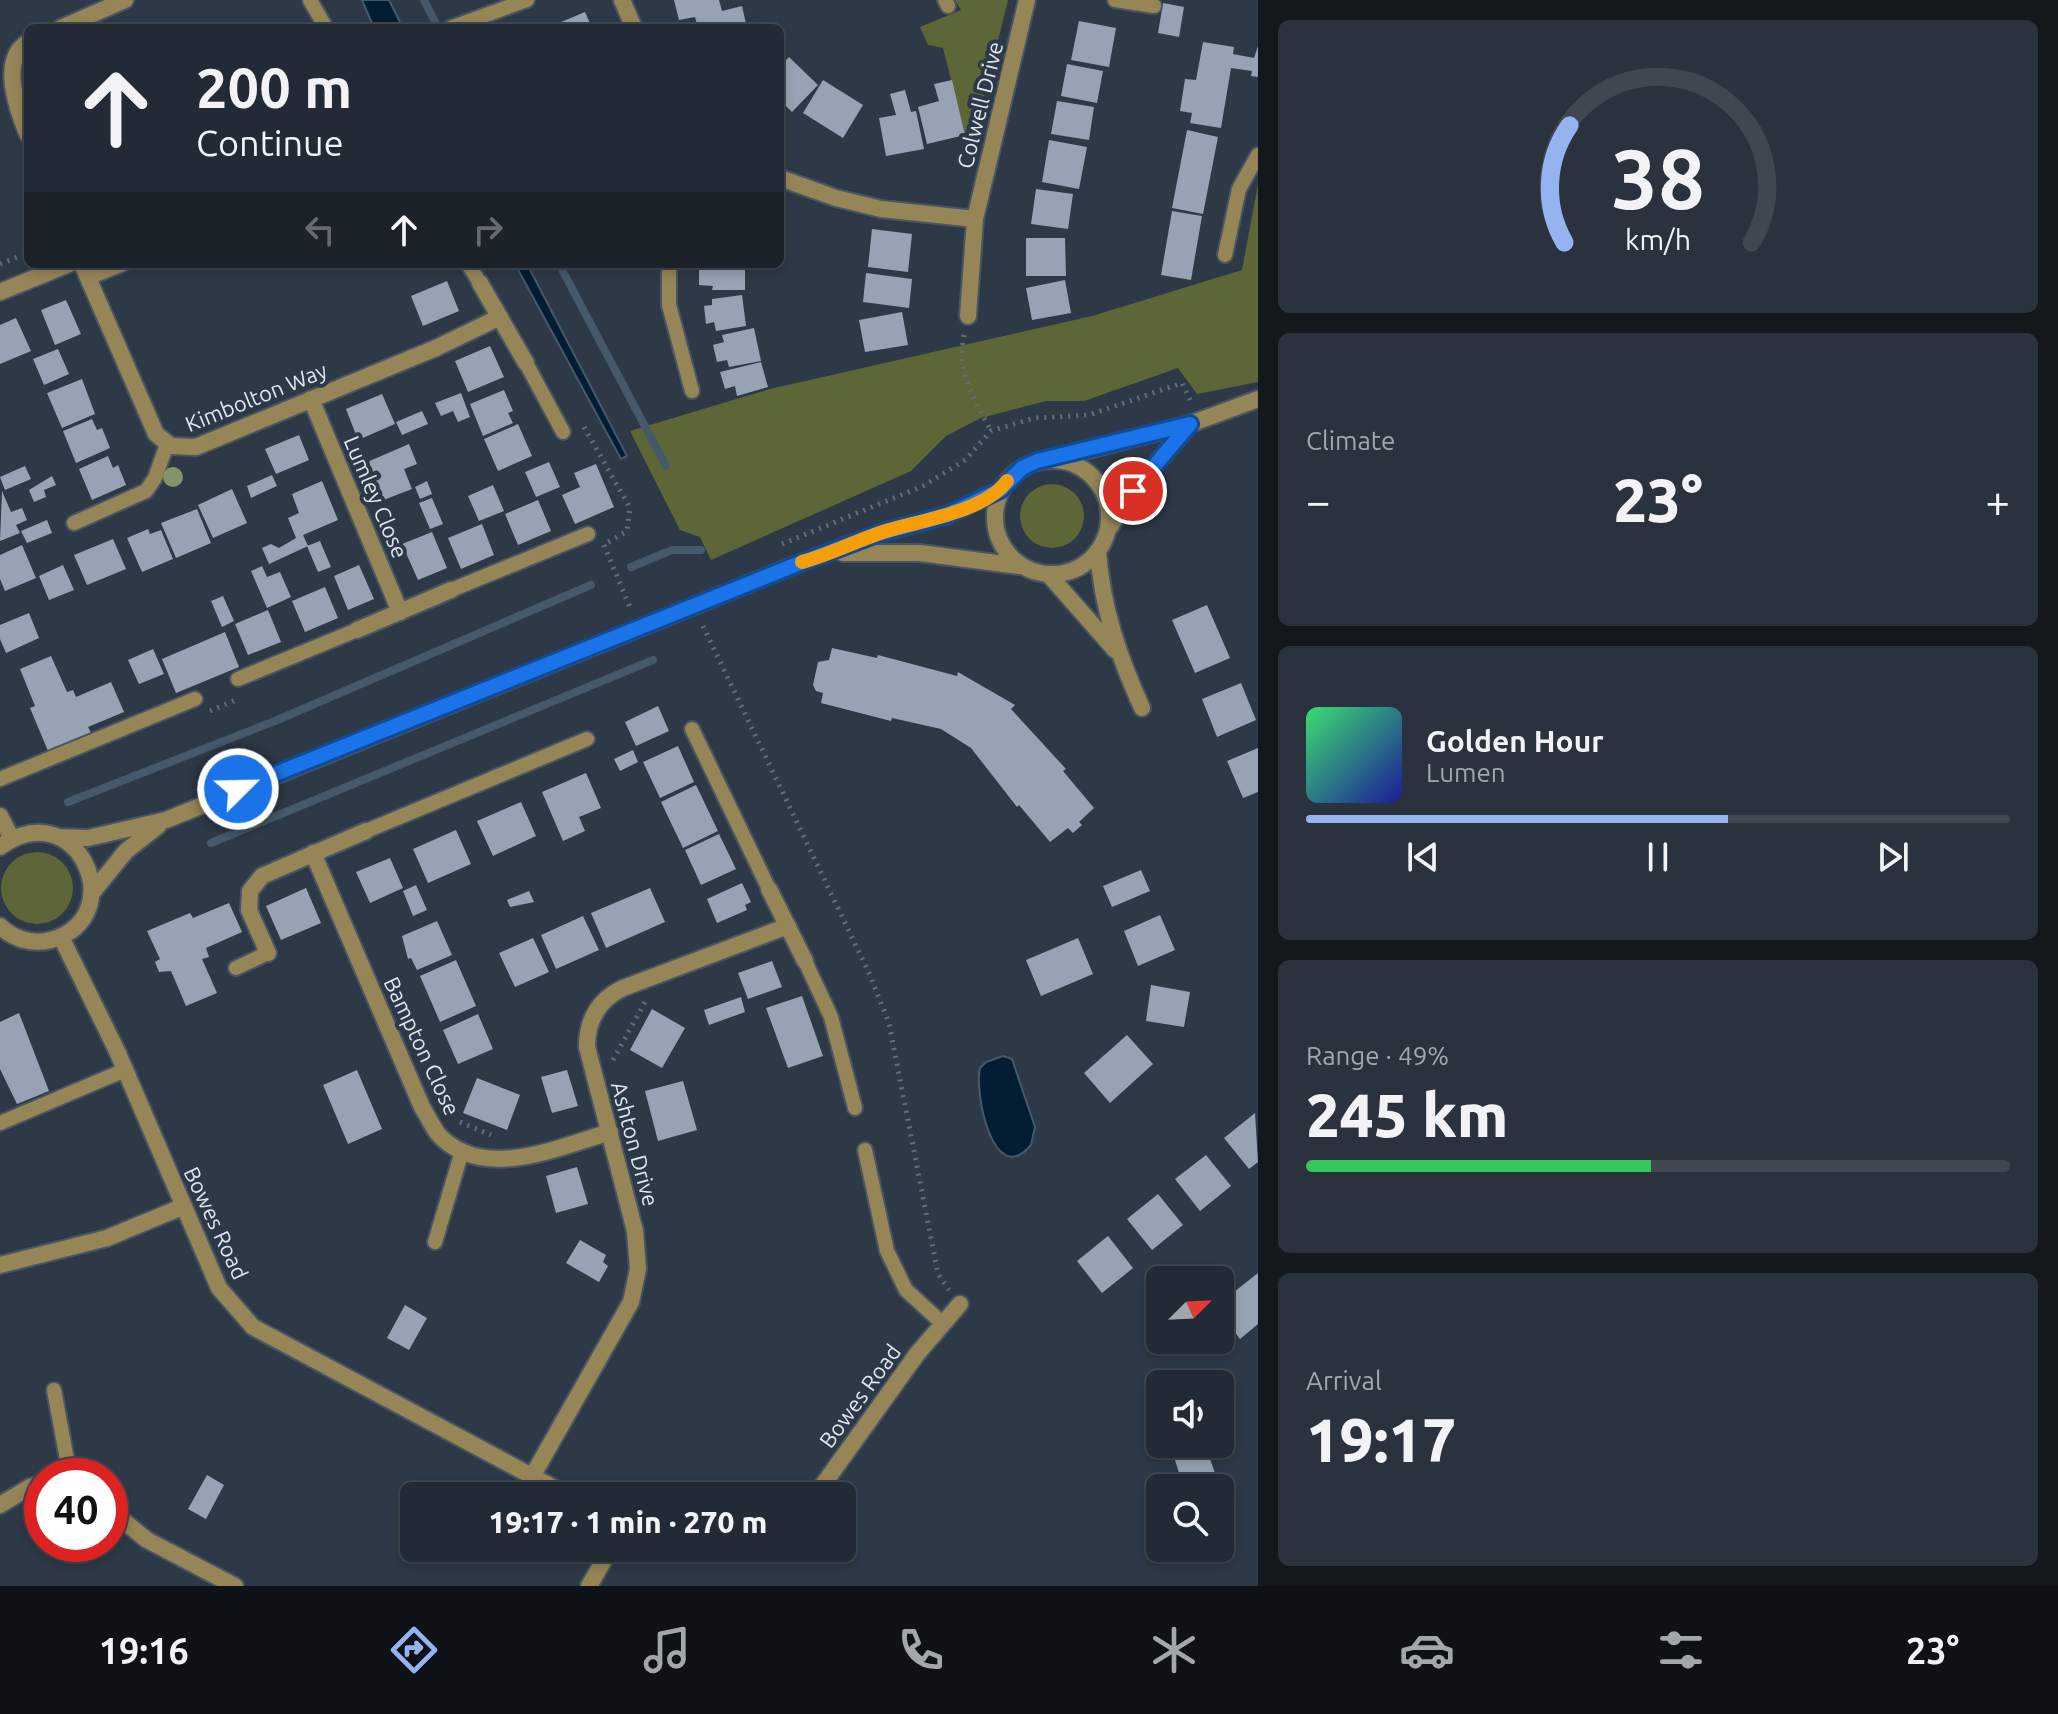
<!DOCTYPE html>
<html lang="en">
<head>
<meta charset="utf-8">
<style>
	:root { --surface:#222b35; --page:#2a333d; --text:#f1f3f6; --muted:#a2a7ad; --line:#3f4750; --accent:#95b2f1 }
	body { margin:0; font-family:Ubuntu,sans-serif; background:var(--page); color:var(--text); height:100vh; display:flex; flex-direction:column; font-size:30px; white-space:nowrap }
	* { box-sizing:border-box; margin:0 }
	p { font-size:26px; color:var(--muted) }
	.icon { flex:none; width:44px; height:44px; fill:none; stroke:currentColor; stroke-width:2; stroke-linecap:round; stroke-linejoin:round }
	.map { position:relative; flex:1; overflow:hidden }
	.panel { display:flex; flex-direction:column; gap:20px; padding:20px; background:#13181d; width:800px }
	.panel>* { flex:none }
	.guide { position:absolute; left:24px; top:24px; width:760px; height:244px; border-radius:12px; box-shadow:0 4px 12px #0003,0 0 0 2px var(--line); background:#222b35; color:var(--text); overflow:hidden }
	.needle { width:52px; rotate:66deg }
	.fabs { position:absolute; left:1146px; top:1266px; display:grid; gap:16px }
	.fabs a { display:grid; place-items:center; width:88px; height:88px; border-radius:12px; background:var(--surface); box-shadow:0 4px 12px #0003,0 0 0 2px var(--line); font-size:40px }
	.speed { position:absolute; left:24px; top:1458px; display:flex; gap:16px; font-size:40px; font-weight:700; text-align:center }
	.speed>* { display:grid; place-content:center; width:104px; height:104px; border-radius:50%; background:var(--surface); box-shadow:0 4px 12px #0003,0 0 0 2px var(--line); line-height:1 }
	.speed .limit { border:12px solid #d22; background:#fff; color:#111 }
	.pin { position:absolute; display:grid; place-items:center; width:68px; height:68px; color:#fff; margin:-34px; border:4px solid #fff; border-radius:50%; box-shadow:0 2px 8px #0007 }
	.me { position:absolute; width:88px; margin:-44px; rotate:67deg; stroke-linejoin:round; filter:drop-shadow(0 0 6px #0008) }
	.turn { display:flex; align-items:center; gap:28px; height:168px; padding:0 40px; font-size:36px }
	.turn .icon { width:104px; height:104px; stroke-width:2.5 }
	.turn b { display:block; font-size:56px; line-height:68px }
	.lanes { display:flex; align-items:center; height:76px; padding:0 40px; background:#0003; justify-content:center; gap:40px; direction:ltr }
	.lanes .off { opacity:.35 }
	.big { font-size:60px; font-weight:800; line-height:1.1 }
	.panel .widget { flex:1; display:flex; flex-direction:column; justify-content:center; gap:12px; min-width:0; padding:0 28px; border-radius:12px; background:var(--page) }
	.panel .dial { align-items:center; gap:0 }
	.dial svg { height:208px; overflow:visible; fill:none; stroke:var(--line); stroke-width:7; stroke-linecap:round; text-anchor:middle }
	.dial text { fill:var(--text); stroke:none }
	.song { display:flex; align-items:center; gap:24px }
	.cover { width:96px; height:96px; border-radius:12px; background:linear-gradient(135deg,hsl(140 70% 55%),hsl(240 70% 35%)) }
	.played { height:8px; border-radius:4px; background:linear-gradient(90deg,var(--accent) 60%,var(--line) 60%) }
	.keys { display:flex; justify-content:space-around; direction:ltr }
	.heat { display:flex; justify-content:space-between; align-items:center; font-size:44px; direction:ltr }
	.charge { height:12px; border-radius:6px; background:linear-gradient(90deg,#34c759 49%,var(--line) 0) }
	.trip { position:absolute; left:400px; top:1482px; width:456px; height:80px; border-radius:12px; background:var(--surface); box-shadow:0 4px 12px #0003,0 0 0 2px var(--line); font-weight:800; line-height:80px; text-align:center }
	.tabs { display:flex; height:128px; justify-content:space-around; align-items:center; background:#0e1115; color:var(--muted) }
	.tabs .icon { width:56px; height:56px }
	.tabs .active { color:var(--accent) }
	.tabs b { font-size:36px; color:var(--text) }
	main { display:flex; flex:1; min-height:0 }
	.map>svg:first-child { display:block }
</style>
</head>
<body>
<main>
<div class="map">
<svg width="1258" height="1586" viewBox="0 0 1258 1586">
	<rect width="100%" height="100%" fill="#2e3947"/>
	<path fill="#5c6636" d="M955,0H1008L975,135H965L943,48L928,45L920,27L961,10Z
		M1258,184V382L1197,394L1178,368L1084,401H1046L981,418L946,436L911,471L711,560L700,537L680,530L630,431L770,389L1092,316L1242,270Z
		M1020 516a32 32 0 1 1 64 0a32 32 0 1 1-64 0Z
		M1 888a36 36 0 1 1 72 0a36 36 0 1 1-72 0Z"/>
	<path fill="#021d32" stroke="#45596b" stroke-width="2" d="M362,0H389L403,28H374Z
		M515,264H527L627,456L621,459Z
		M1003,1056L1012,1059L1035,1127L1031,1145C993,1190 974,1092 980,1068L986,1062Z"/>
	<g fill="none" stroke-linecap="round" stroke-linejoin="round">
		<path stroke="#45596b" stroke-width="8" d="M424,0L438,28
			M559,264L666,466
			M631,567L672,550H701
			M68,802L275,721L591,585
			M211,843L653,660"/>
	</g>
	<path fill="#97a3b4" d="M674,0H719L722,11L742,6L747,28H698L695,17L679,20Z
		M1163,3L1184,7L1179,37L1158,33Z
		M585,12L592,28H547Z
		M1079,21L1116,28L1109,67L1071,60Z
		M1203,42L1234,47L1233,54L1254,58L1258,46V77L1251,76L1252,71L1231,68L1221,128L1190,123L1192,113L1180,111L1185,79L1196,80Z
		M789,57L818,85L792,112L780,100V66Z
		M1067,64L1103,71L1097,103L1061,96Z
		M823,80L863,105L843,138L803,113Z
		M952,80L965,135L927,144L918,107L939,101L934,84Z
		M905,90L911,112L916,111L924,149L886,156L879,118L896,115L890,94Z
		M1057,101L1094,107L1089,140L1051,134Z
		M1187,130L1218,137L1203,214L1172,208Z
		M1049,140L1087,147L1079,189L1042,182Z
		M1036,189L1073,194L1068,229L1031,224Z
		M1172,211L1202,216L1191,280L1161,275Z
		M872,229L912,234L908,272L868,267Z
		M1026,238H1065L1066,276H1026Z
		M713,265H745V290H712L713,286L699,285V268Z
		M866,273L912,279L909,308L863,302Z
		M1065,280L1071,313L1032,320L1026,288Z
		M447,281L459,311L423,326L411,296Z
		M742,295L746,326L716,331L714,322L706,324L704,306L712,305V299Z
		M66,300L81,334L55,345L41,310Z
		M902,312L908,345L865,352L859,320Z
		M16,318L31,351L0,364V325Z
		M754,328L761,361L729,367L727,360L717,362L713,345L724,342L722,335Z
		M490,346L504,377L468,392L455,361Z
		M58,349L69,374L44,385L33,359Z
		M761,362L768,387L737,396L735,386L725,389L720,372Z
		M82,379L95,414L62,428L47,393Z
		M504,390L513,411L508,413L513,423L483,436L470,404Z
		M461,393L470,417L458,422L453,411L441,416L435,403Z
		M382,394L395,424L358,440L346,409Z
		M422,411L428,424L402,435L396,422Z
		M92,419L97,430L102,428L110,448L76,463L63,431Z
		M518,424L532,456L498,471L484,439Z
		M299,435L309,460L276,474L265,449Z
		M409,444L417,464L404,469L412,489L381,501L365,463Z
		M108,456L113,468L118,465L126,485L92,500L79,469Z
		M549,462L560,487L536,497L525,472Z
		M596,464L614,507L575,524L562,495L580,487L574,473Z
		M25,466L31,479L5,490L0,477Z
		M272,475L277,486L251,498L247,486Z
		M52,476L56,485L44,490L46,497L34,502L29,490Z
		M322,481L338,520L303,535L308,546L269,564L262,548L271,544L279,548L296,538L288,518L299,513L292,494Z
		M427,481L432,494L420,499L415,487Z
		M493,485L504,511L479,521L468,496Z
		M232,489L247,523L213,538L198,505Z
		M2,491L11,512L22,508L27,520L16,525L20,533L0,541Z
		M432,498L443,524L430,529L419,503Z
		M538,500L551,531L518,545L505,514Z
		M197,509L211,543L176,558L161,523Z
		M47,520L52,533L27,543L21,531Z
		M482,524L494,555L461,569L448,538Z
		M148,529L150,534L161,530L173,559L142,572L127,538Z
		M432,532L447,568L418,580L402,544Z
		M113,539L126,569L87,585L74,555Z
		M320,541L331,567L318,572L307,546Z
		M22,545L36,578L5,591L0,579V555Z
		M63,565L74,590L49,600L39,576Z
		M359,565L374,599L348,610L334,576Z
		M262,566L267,577L280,572L291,597L267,608L251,571Z
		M325,587L338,618L305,632L292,601Z
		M223,596L234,621L222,627L211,601Z
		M1207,605L1230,658L1195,673L1172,620Z
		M268,610L281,642L248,655L235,624Z
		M29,613L39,638L6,653L0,639V625Z
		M225,632L239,667L176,693L162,659Z
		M832,648L877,658L878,655L957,676L958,672L1015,705L1011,709L1066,769L1063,771L1094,808L1079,822L1082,825L1073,833L1068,828L1050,842L1019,805L1017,807L971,748L941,729L892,718L891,721L821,703L823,693L816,691L813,685L818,662L829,660Z
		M153,649L164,674L139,684L128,660Z
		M51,656L67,692L73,690L76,697L111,682L124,712L88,727L91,733L48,751L30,708L35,706L20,669Z
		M1241,683L1256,720L1217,737L1202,699Z
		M658,706L669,731L636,746L625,722Z
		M678,746L694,782L660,798L643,762Z
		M1258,748V792L1243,798L1227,761Z
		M633,750L638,762L620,771L614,759Z
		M586,773L601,808L579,817L585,831L563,841L542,792Z
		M696,785L718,831L683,848L661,802Z
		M521,802L536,836L493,856L477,821Z
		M456,830L471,864L428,883L413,849Z
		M719,834L736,869L701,885L685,850Z
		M390,858L403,888L370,903L356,872Z
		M1141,870L1150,891L1112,907L1103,886Z
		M742,883L751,902L745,905L747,910L717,923L707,899Z
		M416,885L427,910L413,916L403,891Z
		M306,888L321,923L281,940L266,906Z
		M650,888L665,922L606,948L591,913Z
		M529,891L534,902L510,907L507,900Z
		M229,903L242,932L206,948L209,957L202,959L217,993L186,1006L171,971L159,972L155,962L160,959L147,931L190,913L193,918Z
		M1160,915L1175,950L1138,966L1124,931Z
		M583,916L599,950L556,969L541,935Z
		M437,921L452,955L417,970L411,958L408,959L402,936Z
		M533,938L549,972L515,987L499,953Z
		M1078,938L1093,974L1041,996L1026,960Z
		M456,960L476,1006L440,1022L420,976Z
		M772,961L782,987L748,999L738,973Z
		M1151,985L1190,992L1184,1027L1146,1021Z
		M802,996L823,1056L788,1068L766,1008Z
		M741,997L745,1012L709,1025L704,1010Z
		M652,1009L685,1028L662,1068L630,1050Z
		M19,1013L49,1091L17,1104L0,1069V1022Z
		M478,1014L493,1049L458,1064L443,1030Z
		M1127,1035L1153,1064L1110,1103L1084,1073Z
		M357,1070L382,1129L348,1144L323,1085Z
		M567,1070L578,1106L552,1113L541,1077Z
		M477,1078L520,1095L507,1130L463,1113Z
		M683,1081L697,1130L658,1141L645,1091Z
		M1255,1113L1258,1162L1249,1169L1224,1138Z
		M1206,1155L1231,1186L1200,1211L1175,1179Z
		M577,1167L588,1204L556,1213L546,1176Z
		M1158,1194L1183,1225L1152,1250L1127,1219Z
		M1108,1236L1133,1268L1102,1293L1077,1261Z
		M580,1240L606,1255L603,1262L608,1266L599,1282L566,1263Z
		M1258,1273V1324L1240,1339L1220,1313V1303Z
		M405,1305L427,1318L409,1350L387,1338Z
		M1191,1444H1205L1220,1488H1184L1172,1451Z
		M207,1475L224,1485L206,1519L188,1509Z"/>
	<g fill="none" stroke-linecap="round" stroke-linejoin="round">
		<g stroke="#4a5562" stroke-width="18">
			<path id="service" d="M310,0L326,28
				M945,0L948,6
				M1115,0L1154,6
				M450,28L527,0
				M1225,255L1239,189L1258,155
				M468,264L480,283
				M669,264V305L692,391
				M88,278L123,264
				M526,363L563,432
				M74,523L146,491L155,478L167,444
				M451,590L588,534
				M238,679L357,630
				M692,729L769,889
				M0,779L195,699
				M366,831L587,739
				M805,961L831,1017L855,1108
				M236,968L268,953
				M0,1123L125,1070
				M865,1150L887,1251L906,1290L942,1323
				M435,1242L462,1151
				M54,1390L70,1476"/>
		</g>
		<g stroke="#4a5562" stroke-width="20">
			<path id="minor" d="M622,0L634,28
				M61,28L125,0
				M28,42C0,59 16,107 28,135
				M780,178L836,198L881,209L975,219
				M82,264L156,434L171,446L196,447L436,348L500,317
				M480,283L526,363
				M0,292L69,264
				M968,316L975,219L1027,0
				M311,399L400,612
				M1098,551C1102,608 1119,657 1142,708
				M1049,575L1115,650
				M357,630L451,590
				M0,816L12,839
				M313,853L422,1107C427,1115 432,1126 438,1134C482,1183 559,1147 610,1132
				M769,889L805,961
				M61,937L117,1051L219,1288L253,1327L569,1496
				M268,953L249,910L250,891L262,876L366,831
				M0,1265L107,1238L182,1207
				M533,1475L631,1302L638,1269L635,1231L587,1047C587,1021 598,1000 623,988L788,926
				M815,1496L917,1354L960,1304
				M0,1505L30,1487L42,1484
				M110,1510L147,1540L235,1586
				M675,1548C701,1554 725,1558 751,1548
				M589,1586L611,1548"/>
		</g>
		<g stroke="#4a5562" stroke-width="20">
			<path id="tertiary" d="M1056,458L1190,424L1258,399
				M995 517a57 57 0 1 1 114 0a57 57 0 1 1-114 0Z
				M1110,527L1133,491L1190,424
				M843,553H920L1019,566
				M59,837L88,838L166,820L795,565L880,533L947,515L1000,490
				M0,847C77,791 133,917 51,940C33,945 13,939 0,926
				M92,893L126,851L158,826"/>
		</g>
		<path stroke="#636d79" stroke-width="5" stroke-dasharray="2 6" stroke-linecap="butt" d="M0,264L28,253
			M964,335C956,372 974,399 991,431
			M584,427L630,508L627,531L605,544
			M782,544L923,486L965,460L991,431L1034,418L1089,415L1182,383L1192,404
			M604,545L631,610
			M703,626L869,973L889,1023L938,1274L949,1290
			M210,711L238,699
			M613,1060L645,1002
			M460,1122L491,1135
			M783,1496L797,1487"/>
		<use href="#service" stroke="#958557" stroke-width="14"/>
		<use href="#minor" stroke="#958557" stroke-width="16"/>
		<use href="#tertiary" stroke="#958557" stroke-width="16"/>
	</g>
	<circle fill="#859468" cx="173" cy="477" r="10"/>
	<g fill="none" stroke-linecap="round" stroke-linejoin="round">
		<g stroke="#114b97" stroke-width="20">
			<path id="route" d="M238,789L795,565L880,533L947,515L1000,490L1022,468L1037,461L1190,424L1133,491"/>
		</g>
		<use href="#route" stroke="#1a73e8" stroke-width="14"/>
		<path stroke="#f59e0b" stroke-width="14" d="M802,562C830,554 856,541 883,532C917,521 985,512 1007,481"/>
	</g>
	<g text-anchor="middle" stroke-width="8" stroke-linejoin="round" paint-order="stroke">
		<g font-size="22" fill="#e0e6ef" stroke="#2e3947">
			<text transform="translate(980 105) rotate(-76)" y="8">Colwell Drive</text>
			<text transform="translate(256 397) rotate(-22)" y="8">Kimbolton Way</text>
			<text transform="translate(376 497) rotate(67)" y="8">Lumley Close</text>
			<text transform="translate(422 1046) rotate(65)" y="8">Bampton Close</text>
			<text transform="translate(635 1144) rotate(75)" y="8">Ashton Drive</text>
			<text transform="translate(216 1223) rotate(65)" y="8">Bowes Road</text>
			<text transform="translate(860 1396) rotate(-54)" y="8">Bowes Road</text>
		</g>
	</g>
</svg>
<div class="fabs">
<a><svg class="needle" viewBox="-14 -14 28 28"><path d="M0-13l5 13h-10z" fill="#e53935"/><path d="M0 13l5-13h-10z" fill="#a2a7ad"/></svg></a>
<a><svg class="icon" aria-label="sound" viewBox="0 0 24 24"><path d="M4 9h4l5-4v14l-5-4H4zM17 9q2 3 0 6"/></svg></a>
<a><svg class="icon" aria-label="search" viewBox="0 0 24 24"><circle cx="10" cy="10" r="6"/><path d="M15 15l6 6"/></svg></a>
</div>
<div class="speed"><div class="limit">40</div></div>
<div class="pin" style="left:1133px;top:491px;background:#d93025"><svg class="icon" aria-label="arrive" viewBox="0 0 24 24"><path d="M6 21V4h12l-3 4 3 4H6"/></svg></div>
<svg class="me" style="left:238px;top:789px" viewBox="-20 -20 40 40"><circle r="17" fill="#1a73e8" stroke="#fff" stroke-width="3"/><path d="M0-11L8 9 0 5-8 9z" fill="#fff"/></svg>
<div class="trip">19:17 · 1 min · 270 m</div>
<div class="guide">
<div class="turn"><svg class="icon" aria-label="ahead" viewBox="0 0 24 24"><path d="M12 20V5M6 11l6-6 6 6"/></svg><div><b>200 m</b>Continue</div></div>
<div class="lanes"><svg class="icon off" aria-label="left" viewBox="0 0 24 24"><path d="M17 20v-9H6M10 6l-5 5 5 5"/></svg><svg class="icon" aria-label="ahead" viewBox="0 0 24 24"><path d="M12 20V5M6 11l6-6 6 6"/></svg><svg class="icon off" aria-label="right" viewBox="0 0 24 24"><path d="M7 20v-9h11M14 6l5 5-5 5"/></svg></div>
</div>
</div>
<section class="panel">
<div class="widget dial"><svg viewBox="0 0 100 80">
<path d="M14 69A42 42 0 1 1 86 69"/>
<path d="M14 69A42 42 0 0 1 16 24" stroke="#95b2f1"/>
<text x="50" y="56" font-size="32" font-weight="700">38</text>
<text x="50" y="72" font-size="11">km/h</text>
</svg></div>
<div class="widget"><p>Climate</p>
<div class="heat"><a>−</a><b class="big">23°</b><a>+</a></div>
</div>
<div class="widget">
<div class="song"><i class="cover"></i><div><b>Golden Hour</b><p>Lumen</p></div></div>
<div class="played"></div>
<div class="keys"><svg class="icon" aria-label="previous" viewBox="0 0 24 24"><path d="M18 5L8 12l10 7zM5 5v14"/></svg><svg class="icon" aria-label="pause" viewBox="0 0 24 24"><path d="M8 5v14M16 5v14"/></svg><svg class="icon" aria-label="next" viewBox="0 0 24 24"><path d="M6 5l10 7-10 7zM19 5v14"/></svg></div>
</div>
<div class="widget"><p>Range · 49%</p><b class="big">245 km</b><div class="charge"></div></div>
<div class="widget"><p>Arrival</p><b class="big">19:17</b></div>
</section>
</main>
<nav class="tabs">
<b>19:16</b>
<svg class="icon active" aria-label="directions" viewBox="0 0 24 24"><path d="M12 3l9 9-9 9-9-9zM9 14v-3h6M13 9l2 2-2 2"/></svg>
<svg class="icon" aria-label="music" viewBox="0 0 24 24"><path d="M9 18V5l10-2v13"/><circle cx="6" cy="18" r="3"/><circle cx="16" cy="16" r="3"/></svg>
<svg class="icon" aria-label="phone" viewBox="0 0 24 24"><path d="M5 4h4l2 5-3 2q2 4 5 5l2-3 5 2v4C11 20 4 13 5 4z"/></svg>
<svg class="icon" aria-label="climate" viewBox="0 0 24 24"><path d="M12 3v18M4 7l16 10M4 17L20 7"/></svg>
<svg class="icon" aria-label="car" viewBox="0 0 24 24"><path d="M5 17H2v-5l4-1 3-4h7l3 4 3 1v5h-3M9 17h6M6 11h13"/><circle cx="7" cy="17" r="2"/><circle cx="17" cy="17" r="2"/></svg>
<svg class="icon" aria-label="filters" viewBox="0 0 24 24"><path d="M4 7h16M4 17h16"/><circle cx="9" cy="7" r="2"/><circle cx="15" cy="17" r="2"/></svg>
<b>23°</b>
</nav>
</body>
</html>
